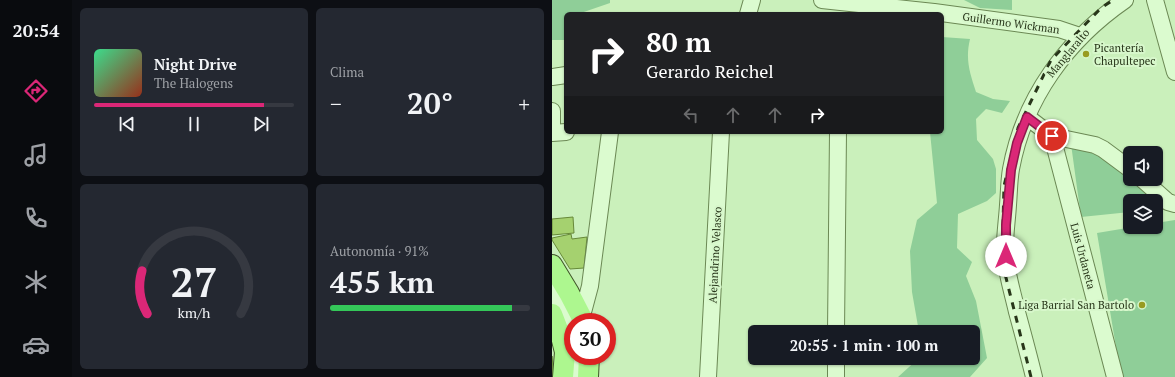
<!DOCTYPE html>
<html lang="es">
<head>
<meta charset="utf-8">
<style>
	:root { --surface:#171b24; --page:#242831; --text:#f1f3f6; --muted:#9ea1a6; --line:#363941; --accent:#db2777 }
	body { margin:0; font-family:"PT Serif",serif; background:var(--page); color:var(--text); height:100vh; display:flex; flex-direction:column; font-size:15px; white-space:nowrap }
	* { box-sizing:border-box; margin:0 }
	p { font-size:13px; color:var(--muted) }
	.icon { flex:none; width:22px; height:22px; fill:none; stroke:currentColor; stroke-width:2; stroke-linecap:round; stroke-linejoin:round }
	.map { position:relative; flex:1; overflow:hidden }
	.side { display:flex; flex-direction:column; gap:8px; padding:8px; background:#0d0f14; width:480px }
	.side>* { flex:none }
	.guide { position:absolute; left:12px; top:12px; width:380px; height:122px; border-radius:6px; box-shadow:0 1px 3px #0004; background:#202124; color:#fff; overflow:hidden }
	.controls { position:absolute; left:571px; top:146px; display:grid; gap:8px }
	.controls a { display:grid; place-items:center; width:40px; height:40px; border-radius:6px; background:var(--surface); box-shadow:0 1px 3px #0004; font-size:20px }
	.speed { position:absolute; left:12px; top:313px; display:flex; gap:8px; font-size:20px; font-weight:700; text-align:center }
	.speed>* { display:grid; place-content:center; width:52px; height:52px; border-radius:50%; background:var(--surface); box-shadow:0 1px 3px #0004; line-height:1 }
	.speed .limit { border:6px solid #d22; background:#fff; color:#111 }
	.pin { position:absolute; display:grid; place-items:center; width:34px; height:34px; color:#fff; margin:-17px; border:2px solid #fff; border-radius:50%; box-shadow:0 1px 4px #0007 }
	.me { position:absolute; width:44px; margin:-22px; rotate:0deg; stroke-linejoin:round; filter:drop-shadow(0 0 3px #0008) }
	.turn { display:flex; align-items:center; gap:14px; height:84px; padding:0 16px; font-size:18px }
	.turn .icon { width:52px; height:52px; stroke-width:2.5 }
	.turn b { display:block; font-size:28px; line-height:34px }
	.lanes { display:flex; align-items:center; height:38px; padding:0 16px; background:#0003; justify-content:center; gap:20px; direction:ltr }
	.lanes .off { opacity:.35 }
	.big { font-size:30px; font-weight:700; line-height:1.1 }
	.side .tile { flex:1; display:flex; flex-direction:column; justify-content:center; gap:6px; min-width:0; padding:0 14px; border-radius:6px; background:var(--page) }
	.side .dial { align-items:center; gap:0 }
	.dial svg { height:104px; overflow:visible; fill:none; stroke:var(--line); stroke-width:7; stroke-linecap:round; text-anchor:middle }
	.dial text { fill:var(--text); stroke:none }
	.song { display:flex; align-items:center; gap:12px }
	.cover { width:48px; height:48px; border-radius:6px; background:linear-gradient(135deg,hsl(150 70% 55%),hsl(10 70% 35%)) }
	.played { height:4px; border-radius:2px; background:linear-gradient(90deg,var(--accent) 85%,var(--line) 85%) }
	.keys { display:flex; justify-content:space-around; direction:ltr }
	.heat { display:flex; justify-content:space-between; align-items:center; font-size:22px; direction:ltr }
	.charge { height:6px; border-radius:3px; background:linear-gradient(90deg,#34c759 91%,var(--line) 0) }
	.side .tiles { flex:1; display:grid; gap:8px; grid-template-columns:repeat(2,1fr) }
	.trip { position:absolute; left:196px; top:325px; width:232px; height:40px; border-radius:6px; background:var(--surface); box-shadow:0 1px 3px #0004; font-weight:700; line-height:40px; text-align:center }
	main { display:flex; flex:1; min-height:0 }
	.dock { display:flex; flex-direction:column; width:72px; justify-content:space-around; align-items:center; background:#090b0e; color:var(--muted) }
	.dock .icon { width:28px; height:28px }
	.dock .on { color:var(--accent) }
	.dock b { font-size:18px; color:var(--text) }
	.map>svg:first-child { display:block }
</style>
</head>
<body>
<main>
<nav class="dock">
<b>20:54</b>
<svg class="icon on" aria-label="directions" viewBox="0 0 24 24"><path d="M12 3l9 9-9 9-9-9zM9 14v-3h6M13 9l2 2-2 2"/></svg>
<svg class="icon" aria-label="music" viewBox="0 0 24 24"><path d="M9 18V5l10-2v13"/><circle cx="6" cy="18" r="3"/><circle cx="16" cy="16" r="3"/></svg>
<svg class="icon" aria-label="phone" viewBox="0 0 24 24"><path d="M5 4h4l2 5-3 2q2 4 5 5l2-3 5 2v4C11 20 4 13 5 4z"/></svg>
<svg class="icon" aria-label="climate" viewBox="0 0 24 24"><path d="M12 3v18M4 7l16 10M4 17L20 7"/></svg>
<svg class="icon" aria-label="car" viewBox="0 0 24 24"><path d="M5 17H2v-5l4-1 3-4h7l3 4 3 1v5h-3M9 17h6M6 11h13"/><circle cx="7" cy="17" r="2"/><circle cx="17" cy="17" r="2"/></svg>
</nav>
<section class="side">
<div class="tiles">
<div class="tile">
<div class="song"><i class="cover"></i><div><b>Night Drive</b><p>The Halogens</p></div></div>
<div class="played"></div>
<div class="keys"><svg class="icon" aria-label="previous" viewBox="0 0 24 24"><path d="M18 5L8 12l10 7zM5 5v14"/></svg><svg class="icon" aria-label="pause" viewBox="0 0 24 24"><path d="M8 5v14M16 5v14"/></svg><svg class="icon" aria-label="next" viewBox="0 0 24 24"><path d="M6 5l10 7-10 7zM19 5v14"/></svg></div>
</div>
<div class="tile"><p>Clima</p>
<div class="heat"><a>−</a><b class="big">20°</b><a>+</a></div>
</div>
<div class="tile dial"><svg viewBox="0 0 100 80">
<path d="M14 69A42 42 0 1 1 86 69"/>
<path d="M14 69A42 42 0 0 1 10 36" stroke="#db2777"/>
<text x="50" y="56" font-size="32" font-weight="700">27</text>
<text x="50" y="72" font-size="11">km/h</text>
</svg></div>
<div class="tile"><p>Autonomía · 91%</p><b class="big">455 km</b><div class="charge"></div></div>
</div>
</section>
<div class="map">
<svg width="623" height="377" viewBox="0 0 623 377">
	<rect width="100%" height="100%" fill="#caf0bb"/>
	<path fill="#8fce98" d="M0,0H58V3L26,14H14V40H0Z
		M412,0H460V10L428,8Z
		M390,37L418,39C413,60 418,73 424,92L441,99L458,101L450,113L434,109L424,119L425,140L441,159L444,169V193L435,201L406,214L405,248L420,262L414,276L424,301L435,358L418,377H346L367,358H421V332H367L360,292L358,251L365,220L385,203L378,132H390Z
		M519,144L544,153L578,176V179H581L615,208L604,209V201H578V212L529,217Z
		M623,220V377H569L545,233L581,227H604V223Z"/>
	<path fill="#a5d16f" stroke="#678939" d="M21,217L22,233L0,235V219Z
		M19,234L20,239L35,237L32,268L18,269L0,240V238Z
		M0,356L2,376L0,377Z"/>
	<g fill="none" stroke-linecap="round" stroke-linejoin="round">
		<g stroke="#6b8854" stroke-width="18">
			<path id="minor" d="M270,0L382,12L507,29L528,36
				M603,0L623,72
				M196,14L200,0
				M0,77L14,75
				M0,111V133L14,132
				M475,117L500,136L543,145L551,149L578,169
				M500,136L563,377
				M590,179L616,202L623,204
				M0,291L11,312L21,338
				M30,316L38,286L58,132
				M284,332L286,132
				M26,356L27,377
				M156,377L169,132
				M284,377V358
				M482,377C477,356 471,334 465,312C461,294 455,275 453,256C452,239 455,222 456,205C457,193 457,180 459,169C472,98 515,40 573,0"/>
		</g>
		<g stroke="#405529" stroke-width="22">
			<path id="major" d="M0,265L17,293L32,322
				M0,314L10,340L13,352L11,377
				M36,377L37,356"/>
		</g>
		<use href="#minor" stroke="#dbfbcf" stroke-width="16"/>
		<use href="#major" stroke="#adf78f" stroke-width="20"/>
		<path stroke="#28361a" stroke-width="3" stroke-dasharray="7 7" stroke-linecap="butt" d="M479,377L450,262L452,186L466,128L499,60L549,8L561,0"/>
	</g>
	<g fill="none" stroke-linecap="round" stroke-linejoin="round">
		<g stroke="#8e194d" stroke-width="10">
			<path id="route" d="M454,256V225L459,170L465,143L475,117L500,136"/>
		</g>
		<use href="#route" stroke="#db2777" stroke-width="7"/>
	</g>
	<g fill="#989b21" stroke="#d7f7cb" stroke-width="1.5">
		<circle cx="534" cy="54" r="4"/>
		<circle cx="590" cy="305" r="4"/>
	</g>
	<g text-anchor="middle" stroke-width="4" stroke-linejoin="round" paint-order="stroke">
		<g font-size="11" fill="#28361a" stroke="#d7f7cb">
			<text transform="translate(459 23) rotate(8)" y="4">Guillermo Wickman</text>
			<text transform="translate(516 53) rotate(-50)" y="4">Manglaralto</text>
			<text transform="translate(163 255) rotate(-87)" y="4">Alejandrino Velasco</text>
			<text transform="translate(531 256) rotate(75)" y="4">Luis Urdaneta</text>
		</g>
		<g font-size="11" fill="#28361a" stroke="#d7f7cb" text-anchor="start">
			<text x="542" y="52">Picantería<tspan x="542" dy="13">Chapultepec</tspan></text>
			<text x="582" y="309" text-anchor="end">Liga Barrial San Bartolo</text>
		</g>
	</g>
</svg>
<div class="controls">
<a><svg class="icon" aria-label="sound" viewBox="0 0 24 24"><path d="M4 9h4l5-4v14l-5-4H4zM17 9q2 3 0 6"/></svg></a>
<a><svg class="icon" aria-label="layers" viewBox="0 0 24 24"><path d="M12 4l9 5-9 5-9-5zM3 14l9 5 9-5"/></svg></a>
</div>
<div class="speed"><div class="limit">30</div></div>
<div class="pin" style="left:500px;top:136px;background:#d93025"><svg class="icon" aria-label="arrive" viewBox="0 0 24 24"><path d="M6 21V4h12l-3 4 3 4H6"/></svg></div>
<svg class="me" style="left:454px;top:256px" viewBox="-20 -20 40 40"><circle r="19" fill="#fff"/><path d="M0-13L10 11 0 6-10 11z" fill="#db2777"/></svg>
<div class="trip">20:55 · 1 min · 100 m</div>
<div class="guide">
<div class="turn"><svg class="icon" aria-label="right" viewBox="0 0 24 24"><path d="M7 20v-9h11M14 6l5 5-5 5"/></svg><div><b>80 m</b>Gerardo Reichel</div></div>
<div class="lanes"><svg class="icon off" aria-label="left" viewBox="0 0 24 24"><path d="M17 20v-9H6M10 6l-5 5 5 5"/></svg><svg class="icon off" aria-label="ahead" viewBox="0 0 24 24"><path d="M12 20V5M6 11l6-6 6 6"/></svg><svg class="icon off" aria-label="ahead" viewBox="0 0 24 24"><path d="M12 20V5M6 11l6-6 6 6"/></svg><svg class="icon" aria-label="right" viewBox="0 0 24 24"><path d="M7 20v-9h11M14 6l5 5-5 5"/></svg></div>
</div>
</div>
</main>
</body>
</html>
